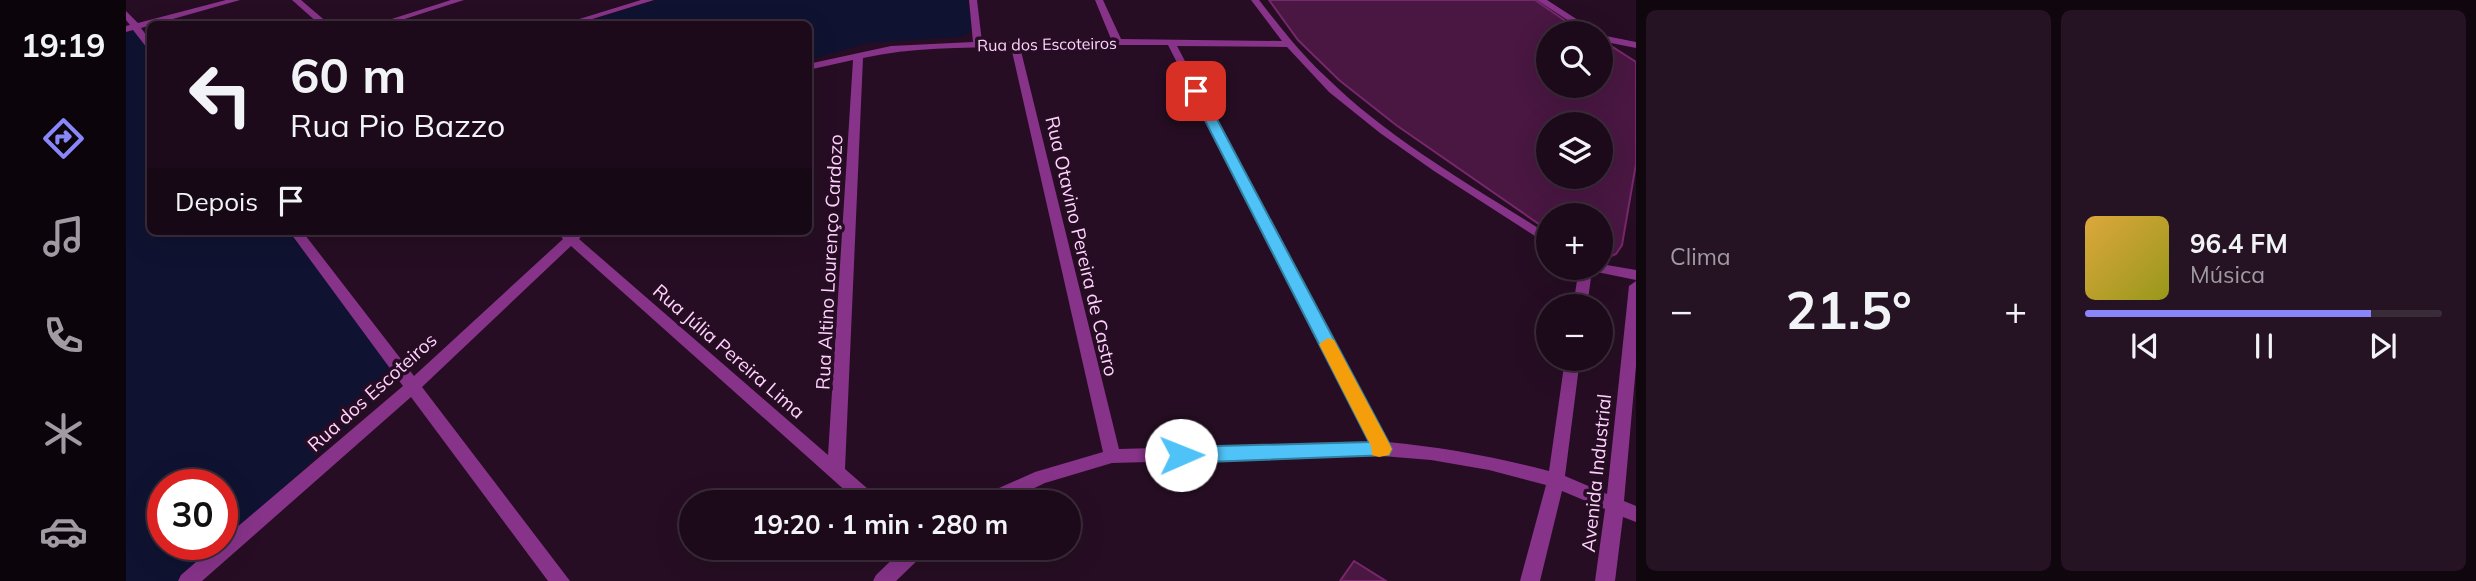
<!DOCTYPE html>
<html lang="pt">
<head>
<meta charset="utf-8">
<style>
	:root { --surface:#1c0a1a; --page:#251323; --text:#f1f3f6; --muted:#a09aa2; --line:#3a2b39; --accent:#8886f9 }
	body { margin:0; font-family:Mulish,sans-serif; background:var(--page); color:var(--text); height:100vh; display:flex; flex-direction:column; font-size:26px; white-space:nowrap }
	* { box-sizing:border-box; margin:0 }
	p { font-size:23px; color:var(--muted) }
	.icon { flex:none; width:38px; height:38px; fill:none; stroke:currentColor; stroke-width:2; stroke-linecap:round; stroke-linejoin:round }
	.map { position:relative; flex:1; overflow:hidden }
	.details { display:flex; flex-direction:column; gap:10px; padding:10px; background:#0f060e; width:840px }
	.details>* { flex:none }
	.guide { position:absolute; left:21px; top:21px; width:665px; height:214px; border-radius:10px; box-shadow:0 7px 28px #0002,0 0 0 2px var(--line); background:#1c0a1a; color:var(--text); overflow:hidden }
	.controls { position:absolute; left:1410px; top:21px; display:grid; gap:14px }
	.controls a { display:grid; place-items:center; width:77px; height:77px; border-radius:50%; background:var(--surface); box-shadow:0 7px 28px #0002,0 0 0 2px var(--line); font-size:35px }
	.speed { position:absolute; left:21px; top:469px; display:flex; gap:14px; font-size:35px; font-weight:700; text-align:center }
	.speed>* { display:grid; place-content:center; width:91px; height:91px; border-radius:50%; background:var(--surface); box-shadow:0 7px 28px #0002,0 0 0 2px var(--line); line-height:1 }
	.speed .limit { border:10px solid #d22; background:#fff; color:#111 }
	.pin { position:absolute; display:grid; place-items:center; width:60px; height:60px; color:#fff; margin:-30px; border-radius:14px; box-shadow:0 4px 10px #0006 }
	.me { position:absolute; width:77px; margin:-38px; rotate:89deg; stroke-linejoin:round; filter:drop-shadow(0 0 5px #0008) }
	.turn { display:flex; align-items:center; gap:24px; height:147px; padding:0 28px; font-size:32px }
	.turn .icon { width:91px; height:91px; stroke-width:2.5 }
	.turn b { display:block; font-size:49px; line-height:60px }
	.then { display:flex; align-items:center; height:66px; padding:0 28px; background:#0003; gap:14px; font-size:26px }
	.big { font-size:52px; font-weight:700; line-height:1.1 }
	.details .tile { flex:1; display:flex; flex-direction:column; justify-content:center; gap:10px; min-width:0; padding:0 24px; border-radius:10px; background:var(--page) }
	.song { display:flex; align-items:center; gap:21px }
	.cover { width:84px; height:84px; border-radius:10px; background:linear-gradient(135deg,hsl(40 70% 55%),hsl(60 70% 35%)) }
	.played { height:7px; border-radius:4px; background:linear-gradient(90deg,var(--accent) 80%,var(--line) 80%) }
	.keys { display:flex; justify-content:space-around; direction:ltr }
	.heat { display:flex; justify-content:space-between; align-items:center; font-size:38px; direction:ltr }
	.details .tiles { flex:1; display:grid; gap:10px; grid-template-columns:repeat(2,1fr) }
	.trip { position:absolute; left:553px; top:490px; width:402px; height:70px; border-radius:35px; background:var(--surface); box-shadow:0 7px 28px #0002,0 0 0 2px var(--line); font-weight:700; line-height:70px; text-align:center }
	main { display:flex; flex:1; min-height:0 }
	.tabs { display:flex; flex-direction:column; width:126px; justify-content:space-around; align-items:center; background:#0b040a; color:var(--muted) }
	.tabs .icon { width:49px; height:49px }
	.tabs .current { color:var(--accent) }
	.tabs b { font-size:32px; color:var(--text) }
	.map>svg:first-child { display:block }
</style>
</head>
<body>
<main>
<nav class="tabs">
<b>19:19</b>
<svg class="icon current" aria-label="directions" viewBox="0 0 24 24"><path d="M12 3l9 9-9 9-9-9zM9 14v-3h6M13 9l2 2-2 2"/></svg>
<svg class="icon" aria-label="music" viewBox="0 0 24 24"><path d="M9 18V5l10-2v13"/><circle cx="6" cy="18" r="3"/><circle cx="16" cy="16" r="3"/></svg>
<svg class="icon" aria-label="phone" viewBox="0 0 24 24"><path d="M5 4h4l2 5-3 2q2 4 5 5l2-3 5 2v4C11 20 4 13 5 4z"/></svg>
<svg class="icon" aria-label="climate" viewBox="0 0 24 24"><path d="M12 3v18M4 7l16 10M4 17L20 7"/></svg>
<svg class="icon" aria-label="car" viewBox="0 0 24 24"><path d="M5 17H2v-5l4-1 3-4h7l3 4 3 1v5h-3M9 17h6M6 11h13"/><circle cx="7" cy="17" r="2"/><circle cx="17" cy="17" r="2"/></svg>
</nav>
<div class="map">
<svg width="1510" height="581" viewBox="0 0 1510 581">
	<rect width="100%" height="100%" fill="#260d23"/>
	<path fill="#0f1331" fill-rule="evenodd" d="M531,0H842L846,28L842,34L833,37L743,43L683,60L682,24H452Z
		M15,31L24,36V231H172L279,375L57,581H0V32ZM37,485H96V544H37Z"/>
	<path fill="#491742" stroke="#77276c" stroke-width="2" fill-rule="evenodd" d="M1143,0H1409L1457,33H1423V86H1475V44L1485,46L1510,62V164L1496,245L1490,254L1475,261V215H1423V231L1270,125L1213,80L1172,40ZM1423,124H1475V177H1423Z
		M1228,561L1260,581H1214Z"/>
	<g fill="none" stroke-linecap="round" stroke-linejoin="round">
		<path fill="#873389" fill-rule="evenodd" d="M100,0H114L15,28L24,40V49L21,48L7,30L0,32V26L4,25L0,20V11L12,23Z
			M166,0H175L203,24H193Z
			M325,0H338L263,24H250Z
			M515,0H528L450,24H437Z
			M843,0H851L856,42L985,39L969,0H977L995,39L1156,41L1125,0H1133C1154,27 1175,54 1200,77C1265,141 1347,186 1423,235V245L1308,171L1254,133L1203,92L1161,47L1051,46L1261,442C1316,447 1369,457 1423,471L1439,359H1454L1439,476L1481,494L1503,286L1510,281V366L1498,501L1510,506V522L1497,517L1489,581H1469L1479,509L1436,491L1414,581H1394L1420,485L1363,470L1305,460L1256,456L986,463L919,483L879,502H852L855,496L909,472L977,452L885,47C835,48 786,47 737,58L719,469L750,496L753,502H732L445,246L296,387L444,581H422L285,397L76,581H52L55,575L91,544H96V540L277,386L163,231H176L288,376L437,239L430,231H460L453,239L702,455L727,60L682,70V64L765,46L847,42ZM991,45H1042L1244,442L993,449L894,47Z
			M1411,0H1421L1472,33H1461Z
			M1475,35L1510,42V48L1475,41Z
			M1475,264L1510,270V280L1466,271L1461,306H1447L1453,268H1475Z
			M778,548H800L798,554L770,581H747L750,575Z"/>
	</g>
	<path fill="#4fc3f7" stroke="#337fa1" stroke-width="2" d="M1066,89L1076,91L1263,443L1266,449L1263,455L1055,463L1048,460L1045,455L1048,449L1055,447L1243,442L1064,91Z"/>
	<path fill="#f59e0b" d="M1202,338L1208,340L1263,443L1266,449L1263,455L1253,457L1246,455L1245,446L1193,344Z"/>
	<g text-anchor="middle" stroke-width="7" stroke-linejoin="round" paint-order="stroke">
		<g font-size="16" fill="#ffd2fd" stroke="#260d23">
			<text transform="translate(921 44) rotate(-1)" y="6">Rua dos Escoteiros</text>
		</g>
		<g font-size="19" fill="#ffd2fd" stroke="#260d23">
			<text transform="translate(956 246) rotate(77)" y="7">Rua Otavino Pereira de Castro</text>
			<text transform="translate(703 262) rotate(-87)" y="7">Rua Altino Lourenço Cardozo</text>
			<text transform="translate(603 351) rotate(41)" y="7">Rua Júlia Pereira Lima</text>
			<text transform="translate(246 392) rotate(-42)" y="7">Rua dos Escoteiros</text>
			<text transform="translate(1470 473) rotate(-84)" y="7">Avenida Industrial</text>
		</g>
	</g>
</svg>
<div class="controls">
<a><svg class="icon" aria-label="search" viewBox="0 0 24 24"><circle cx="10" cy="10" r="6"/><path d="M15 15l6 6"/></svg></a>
<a><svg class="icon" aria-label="layers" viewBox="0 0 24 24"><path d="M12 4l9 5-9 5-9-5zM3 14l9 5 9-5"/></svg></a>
<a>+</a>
<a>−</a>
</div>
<div class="speed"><div class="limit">30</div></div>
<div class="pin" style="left:1070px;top:91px;background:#d93025"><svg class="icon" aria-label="arrive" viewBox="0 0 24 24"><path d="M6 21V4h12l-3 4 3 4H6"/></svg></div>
<svg class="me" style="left:1055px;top:455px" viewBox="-20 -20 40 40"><circle r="19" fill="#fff"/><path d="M0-13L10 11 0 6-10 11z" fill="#4fc3f7"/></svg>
<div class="trip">19:20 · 1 min · 280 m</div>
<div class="guide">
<div class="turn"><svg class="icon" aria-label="left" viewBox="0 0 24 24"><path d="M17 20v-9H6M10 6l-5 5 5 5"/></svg><div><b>60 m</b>Rua Pio Bazzo</div></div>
<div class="then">Depois<svg class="icon" aria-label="arrive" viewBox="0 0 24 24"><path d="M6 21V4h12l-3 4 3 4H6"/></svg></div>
</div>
</div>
<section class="details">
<div class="tiles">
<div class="tile"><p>Clima</p>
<div class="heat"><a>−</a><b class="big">21.5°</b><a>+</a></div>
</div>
<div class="tile">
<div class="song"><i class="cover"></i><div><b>96.4 FM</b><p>Música</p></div></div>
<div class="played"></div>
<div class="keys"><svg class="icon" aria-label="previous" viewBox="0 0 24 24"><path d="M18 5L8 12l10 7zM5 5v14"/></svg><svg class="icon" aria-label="pause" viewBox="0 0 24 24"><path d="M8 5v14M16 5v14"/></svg><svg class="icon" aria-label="next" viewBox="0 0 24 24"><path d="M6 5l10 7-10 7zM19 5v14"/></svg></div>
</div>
</div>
</section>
</main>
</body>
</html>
